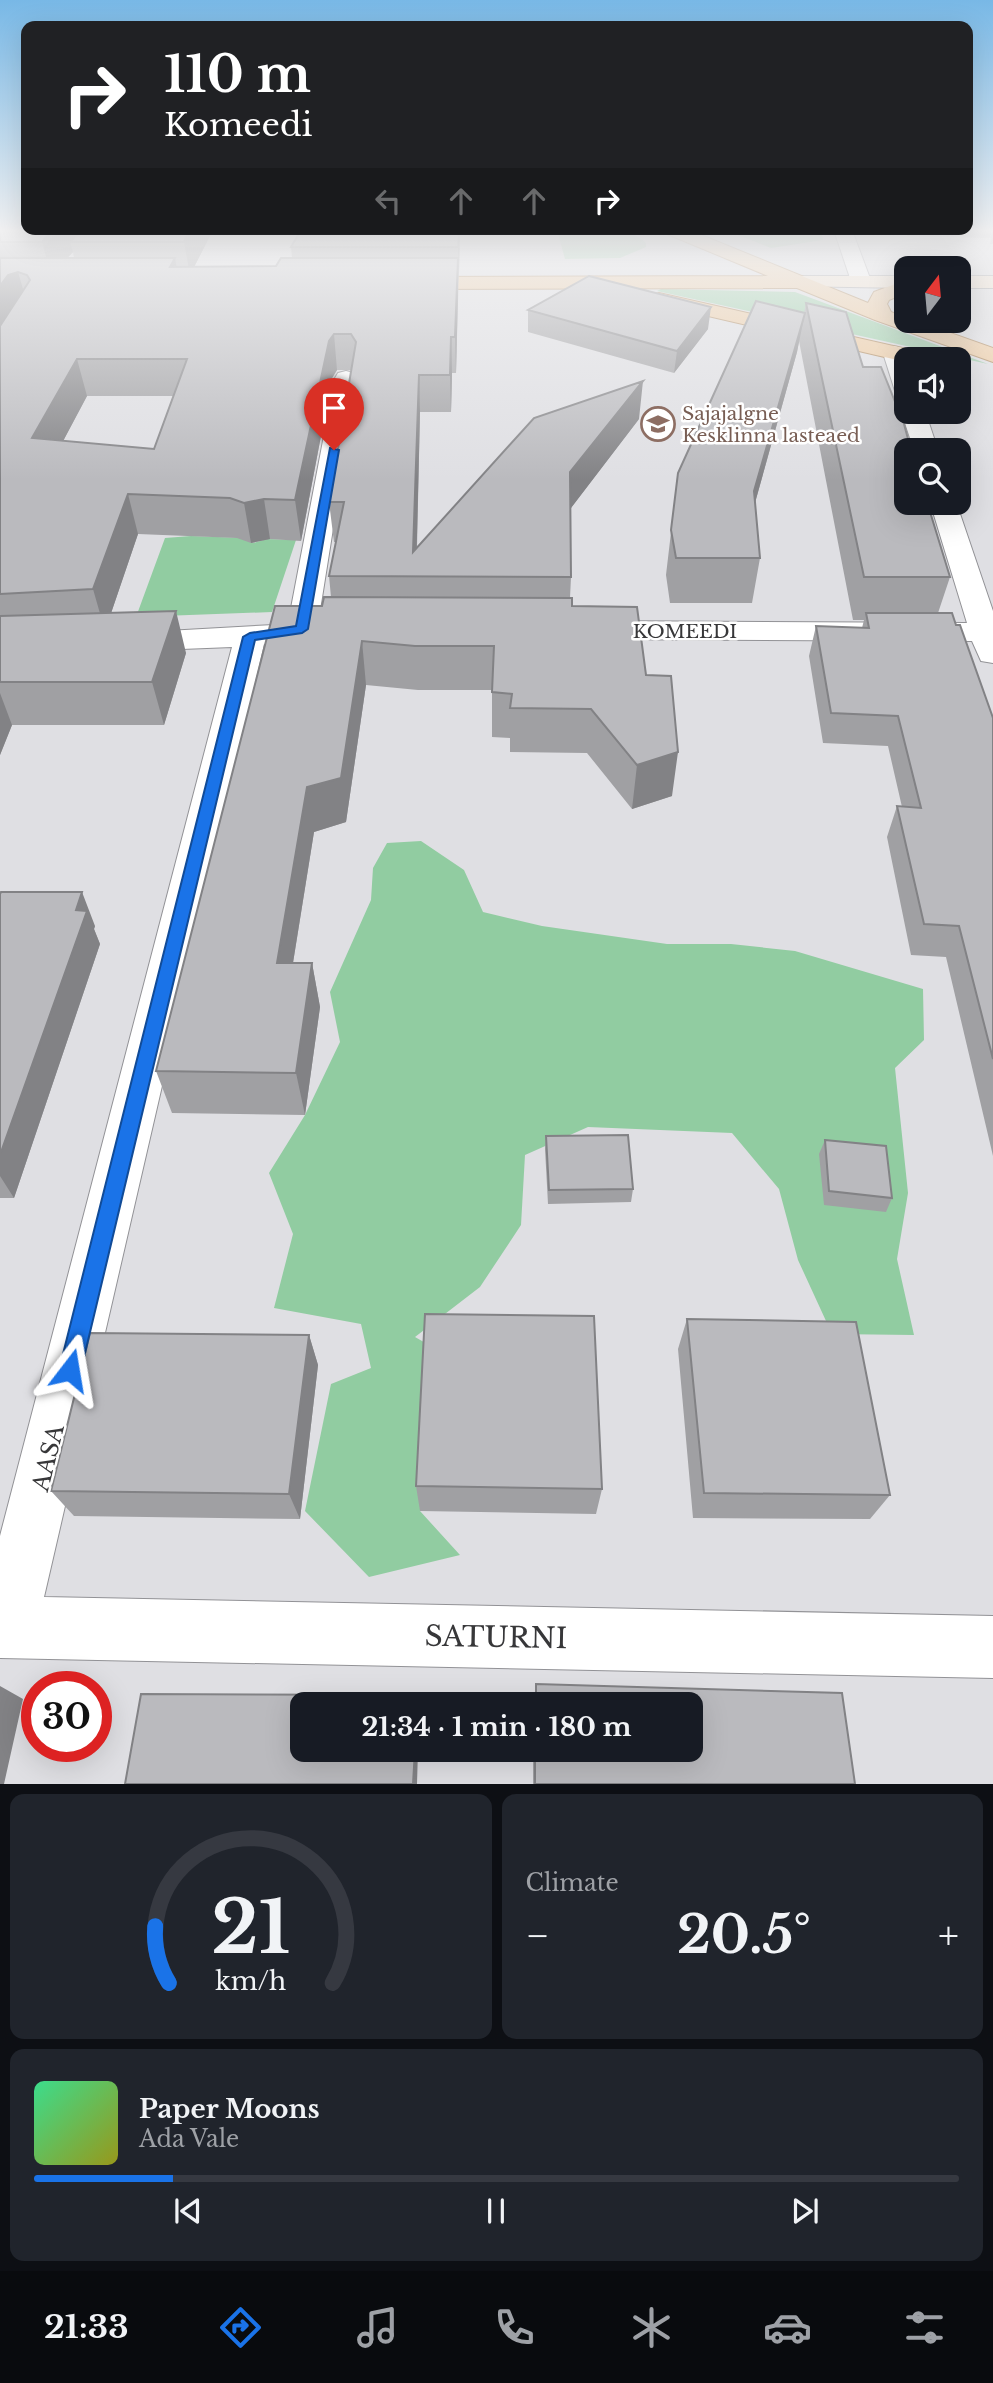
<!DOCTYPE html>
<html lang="en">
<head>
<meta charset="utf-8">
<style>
	:root { --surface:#171b24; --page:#20242c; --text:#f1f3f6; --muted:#9ea1a6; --line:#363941; --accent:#1a73e8 }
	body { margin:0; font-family:"Libre Baskerville",serif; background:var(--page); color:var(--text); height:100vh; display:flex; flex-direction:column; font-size:26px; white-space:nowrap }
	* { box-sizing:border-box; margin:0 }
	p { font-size:23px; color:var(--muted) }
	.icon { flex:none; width:38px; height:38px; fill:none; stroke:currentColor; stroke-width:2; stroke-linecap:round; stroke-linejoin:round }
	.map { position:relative; height:1784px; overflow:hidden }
	.sheet { display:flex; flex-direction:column; gap:10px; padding:10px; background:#0d0f14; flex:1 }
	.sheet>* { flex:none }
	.banner { position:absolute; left:21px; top:21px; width:952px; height:214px; border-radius:14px; box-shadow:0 7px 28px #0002; background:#202124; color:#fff; overflow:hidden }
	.needle { width:46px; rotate:16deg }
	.buttons { position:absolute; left:894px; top:256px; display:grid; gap:14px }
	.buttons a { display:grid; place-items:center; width:77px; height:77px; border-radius:14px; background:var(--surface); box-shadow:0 7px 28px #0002; font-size:35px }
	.speed { position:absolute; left:21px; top:1671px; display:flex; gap:14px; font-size:35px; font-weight:700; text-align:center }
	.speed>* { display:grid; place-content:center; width:91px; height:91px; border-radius:50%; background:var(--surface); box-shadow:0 7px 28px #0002; line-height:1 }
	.speed .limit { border:10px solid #d22; background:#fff; color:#111 }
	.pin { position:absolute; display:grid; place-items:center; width:60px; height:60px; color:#fff; margin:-72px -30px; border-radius:50% 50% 50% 0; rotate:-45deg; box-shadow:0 0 7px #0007 }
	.pin .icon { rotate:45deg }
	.me { position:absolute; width:77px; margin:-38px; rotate:14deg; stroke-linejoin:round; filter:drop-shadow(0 0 5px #0008) }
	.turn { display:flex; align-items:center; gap:24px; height:147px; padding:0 28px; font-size:32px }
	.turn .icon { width:91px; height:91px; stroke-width:2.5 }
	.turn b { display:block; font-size:49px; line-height:60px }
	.lanes { display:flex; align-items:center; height:66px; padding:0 28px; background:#0003; justify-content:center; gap:35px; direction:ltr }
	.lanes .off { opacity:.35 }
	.big { font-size:52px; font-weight:800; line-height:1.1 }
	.sheet .widget { flex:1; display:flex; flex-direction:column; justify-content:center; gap:10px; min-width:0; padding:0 24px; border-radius:14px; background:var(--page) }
	.sheet .dial { align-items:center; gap:0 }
	.dial svg { height:182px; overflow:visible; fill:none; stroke:var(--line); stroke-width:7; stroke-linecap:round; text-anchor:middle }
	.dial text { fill:var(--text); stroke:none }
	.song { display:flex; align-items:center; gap:21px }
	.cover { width:84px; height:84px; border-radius:10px; background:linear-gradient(135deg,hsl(150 70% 55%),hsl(60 70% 35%)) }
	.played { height:7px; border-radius:4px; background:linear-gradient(90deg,var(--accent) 15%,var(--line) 15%) }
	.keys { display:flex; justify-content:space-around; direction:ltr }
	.heat { display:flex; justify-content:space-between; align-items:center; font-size:38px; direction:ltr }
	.sheet .tiles { flex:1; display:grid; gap:10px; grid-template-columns:1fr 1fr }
	.widget:last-child { grid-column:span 2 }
	.trip { position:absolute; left:290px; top:1692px; width:413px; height:70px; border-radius:14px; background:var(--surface); box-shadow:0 7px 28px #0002; font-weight:800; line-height:70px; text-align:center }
	.dock { display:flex; height:112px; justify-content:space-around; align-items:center; background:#090b0e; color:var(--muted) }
	.dock .icon { width:49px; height:49px }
	.dock .current { color:var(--accent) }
	.dock b { font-size:32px; color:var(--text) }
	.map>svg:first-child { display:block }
</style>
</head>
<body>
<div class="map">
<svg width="993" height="1785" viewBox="0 0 993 1785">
	<rect width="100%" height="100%" fill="#dfdfe3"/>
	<path fill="#91cca1" d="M557,230C584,230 625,222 646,243V247L620,258L565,259Z
		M725,230H821L823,240L771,248Z
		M661,289L795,292L988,364L657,291Z
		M191,536L244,538L253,543L267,539L296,540L272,612L136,617L165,538Z
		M421,841L464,870L483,912L542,926L667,944H731L795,951L923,989L924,1040L895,1068L908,1193L897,1259L914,1335L832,1334L798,1260L779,1189L732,1133L588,1127L525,1155L521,1225L480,1287L415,1337L429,1345L420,1511L460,1555L369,1577L305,1511L331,1384L371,1368L361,1324L274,1308L293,1234L269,1173L305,1115L340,1042L330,992L371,900L373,868L387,843Z"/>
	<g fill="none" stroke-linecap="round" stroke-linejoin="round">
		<g stroke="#929296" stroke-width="2">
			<path id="minor" d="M834,230H852L871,281L868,285H854L851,281Z
				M894,346L902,348L907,359L906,398L898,396L895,391L883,353L886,348Z
				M346,371L354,373L357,378L317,629L313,635L302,638L291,635L287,629L335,378L338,373Z
				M906,406V411H925L938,450H914L901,411Z
				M930,502H956L993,611V663L981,661L972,641L589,639L578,636L574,630L578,624L589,621L967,623Z
				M274,625L285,628L289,634L285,640L264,644L44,1597L993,1616V1678L0,1658V1536L232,647L131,651L120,649L116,642L120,635L131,633Z"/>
		</g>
		<g stroke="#929296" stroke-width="2">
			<path id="secondary" d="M798,276H906V288L791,286L788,282L791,278Z
				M959,276H993V288H959Z"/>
		</g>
		<g stroke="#a77c49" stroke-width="2">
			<path id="primary" d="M664,230H689L868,303L874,292L906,280V293L889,300L887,304L891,312L906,318V320H914L993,348V362L875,320L797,288L405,289L395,283L405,277L768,276L667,234Z
				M659,293L920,352L928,354L931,359H906V362L652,303L649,299L652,295Z"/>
		</g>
		<use href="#minor" fill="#fff" fill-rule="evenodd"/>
		<use href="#secondary" fill="#f7e3cb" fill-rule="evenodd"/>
		<use href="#primary" fill="#efc797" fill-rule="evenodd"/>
	</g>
	<path fill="#a0a0a3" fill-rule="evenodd" d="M0,230H213L194,267L276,266L292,258L291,247L460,230L456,373H452L451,412H420L417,548L639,419L570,509L571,577L570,598L572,606L646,675L672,796L632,809L587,753L510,752V738L492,737V690H418L366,685L346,822L314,832L293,963H312L320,1007L305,1115L172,1113L156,1071L322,606L331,597L329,576L336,542H334L329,502L352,370H337L332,378L301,541L270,539L251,543L237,538L138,534L111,613L186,653L164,725H12L0,755ZM73,252L74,258H67ZM87,396H173L154,449L63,441Z
		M905,230H993V244H990L991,238L907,236Z
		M806,303L863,367L950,577L938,613L956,625L993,718V1156L946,957L911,955L887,837L897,806L902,807L888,746L823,743L809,656L816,626L862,628L864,620H853L799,341L797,352L755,503L760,558L752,603H670L666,575L678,473L804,313Z
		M528,310L708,329L674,373L528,332Z
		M0,894L95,926L94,929L100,944L14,1198H0Z
		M546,1136L633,1189L631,1202L548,1204L545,1149Z
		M825,1140L892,1198L886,1212L824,1205L819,1154Z
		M687,1319L890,1495L870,1519L693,1518L678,1349Z
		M309,1335L318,1365L300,1519L74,1516L51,1491Z
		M416,1486L602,1489L596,1514L420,1511Z
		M536,1684L842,1693L855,1784H533V1750H691V1704H534Z"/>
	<path fill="#828285" d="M54,230H92L70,242L73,252L51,275L42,242Z
		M190,230H213L190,275L184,242Z
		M459,230H460L459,274L458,247Z
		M175,258L181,292L170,267Z
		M458,258V291L456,373L455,337Z
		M18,272L28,306L0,335V286L8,275Z
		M711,307L708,329L674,373L677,351Z
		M805,313L797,352L746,535L754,491Z
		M334,334L337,370L332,378L301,541L295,500L329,341Z
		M451,337L452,373L451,412L450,375Z
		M77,359L87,396L44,477L32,438Z
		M419,375L420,412L416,576L413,552Z
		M643,381L639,419L568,512L570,472Z
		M128,494L138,534L105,631L93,589Z
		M264,499L270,539L251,543L244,503Z
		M176,611L186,653L164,725L152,682Z
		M362,641L366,685L346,822L314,832L286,1006L277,963L307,787Z
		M0,693L12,725L0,755Z
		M678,752L672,796L632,809L637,765Z
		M82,892L95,926L94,929L100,944L14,1198L0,1176V1155Z
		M312,963L320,1007L305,1115L296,1073Z
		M309,1335L318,1365L300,1519L289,1494Z
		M0,1686L23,1699L4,1784H0Z
		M415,1750H418L417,1784H413Z"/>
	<path fill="#bababe" stroke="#828285" stroke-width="2" fill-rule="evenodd" d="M0,230H54L42,242H0Z
		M81,230H190L184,242H70Z
		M301,230H459L458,247H291Z
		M0,258H175L170,267L276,266L281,258H458L455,337H451L450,375H419L413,552L534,418L643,381L570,472L571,577L329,576L344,502H329L356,342L351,334H334L329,341L295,500L264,499L244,503L230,498L128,494L93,589L0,594V326L30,280L27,275L18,272L8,275L0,286ZM77,359H187L154,449L32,438Z
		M589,276L711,307L677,351L528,310Z
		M756,301L805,313L754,491L760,558H676L671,530L678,473Z
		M806,303L846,312L863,367H881L904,424L911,450H906V502H927L950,577H864Z
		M324,597L572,598V606L637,607L646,675L671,676L678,752L637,765L591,709L510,708L512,694L492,692L494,646H415L362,641L341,778L307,787L277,963H312L296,1073L156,1071L275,606H322Z
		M176,611L152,682H0V616Z
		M866,613H952L956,625H960L993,718V1059L959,926L924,924L897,806L921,808L898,716L831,713L816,626L869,628Z
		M1,892H82L76,910L87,911L0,1155V894Z
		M628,1135L633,1189L549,1190L546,1136Z
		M825,1140L886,1146L892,1198L829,1191Z
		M425,1314L594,1316L602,1489L416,1486Z
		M687,1319L856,1322L890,1495L704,1493Z
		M90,1333L309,1335L289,1494L51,1491Z
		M536,1684L842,1693L855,1784H535V1750H691V1704H536Z
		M141,1694L417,1695V1704H303V1750H415L413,1784H125Z"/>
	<linearGradient id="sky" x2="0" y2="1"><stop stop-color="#78b8e6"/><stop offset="0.48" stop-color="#f1f1f2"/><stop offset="1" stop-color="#f1f1f2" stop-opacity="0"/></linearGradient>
	<rect width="993" height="480" fill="url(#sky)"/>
	<path fill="#1a73e8" stroke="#114b97" stroke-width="2" d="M330,448L339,450L308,629L302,633L255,640L81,1370L77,1378L70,1381L62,1378L59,1370L243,637L250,633L296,626Z"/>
	<defs>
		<g id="school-ring" transform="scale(1.75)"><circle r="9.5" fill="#fff" stroke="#8d6e63" stroke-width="1.5"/><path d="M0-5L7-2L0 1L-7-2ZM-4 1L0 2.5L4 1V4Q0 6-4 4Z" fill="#8d6e63"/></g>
	</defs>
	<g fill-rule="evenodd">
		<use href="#school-ring" x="658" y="424"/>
	</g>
	<g text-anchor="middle" stroke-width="5" stroke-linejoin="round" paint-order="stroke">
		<g font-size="19" fill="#785e54" stroke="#fff" text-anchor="start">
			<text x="682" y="420">Sajajalgne<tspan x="682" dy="22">Kesklinna lasteaed</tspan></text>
		</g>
		<g font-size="19" fill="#373739" stroke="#fff">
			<text x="685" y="638">KOMEEDI</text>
		</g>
		<g font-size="23" fill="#373739" stroke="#fff">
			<text transform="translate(48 1458) rotate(-76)" y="8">AASA</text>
		</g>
		<g font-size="28" fill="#373739" stroke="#fff">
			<text transform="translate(496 1637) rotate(1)" y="10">SATURNI</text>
		</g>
	</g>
</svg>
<div class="buttons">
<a><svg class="needle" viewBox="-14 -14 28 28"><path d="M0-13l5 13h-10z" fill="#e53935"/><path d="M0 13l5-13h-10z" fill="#9ea1a6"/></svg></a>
<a><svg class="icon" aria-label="sound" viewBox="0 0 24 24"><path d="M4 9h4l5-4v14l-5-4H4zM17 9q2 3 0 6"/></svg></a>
<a><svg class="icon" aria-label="search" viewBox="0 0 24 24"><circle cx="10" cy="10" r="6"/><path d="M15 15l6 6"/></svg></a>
</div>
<div class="speed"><div class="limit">30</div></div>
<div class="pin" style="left:334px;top:450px;background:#d93025"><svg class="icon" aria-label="arrive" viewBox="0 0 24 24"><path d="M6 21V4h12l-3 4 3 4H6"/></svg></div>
<svg class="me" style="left:70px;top:1370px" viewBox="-20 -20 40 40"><path d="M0-17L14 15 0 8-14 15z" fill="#1a73e8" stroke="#fff" stroke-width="4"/></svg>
<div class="trip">21:34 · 1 min · 180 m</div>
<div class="banner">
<div class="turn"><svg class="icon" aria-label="right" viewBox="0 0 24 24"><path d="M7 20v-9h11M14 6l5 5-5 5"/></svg><div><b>110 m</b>Komeedi</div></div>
<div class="lanes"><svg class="icon off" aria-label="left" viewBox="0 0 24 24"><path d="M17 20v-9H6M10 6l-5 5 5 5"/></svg><svg class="icon off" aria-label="ahead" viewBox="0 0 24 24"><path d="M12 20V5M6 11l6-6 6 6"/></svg><svg class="icon off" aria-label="ahead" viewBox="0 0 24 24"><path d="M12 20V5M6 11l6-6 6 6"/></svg><svg class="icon" aria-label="right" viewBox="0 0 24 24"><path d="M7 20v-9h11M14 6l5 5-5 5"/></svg></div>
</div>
</div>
<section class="sheet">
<div class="tiles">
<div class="widget dial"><svg viewBox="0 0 100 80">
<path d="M14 69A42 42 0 1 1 86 69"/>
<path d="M14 69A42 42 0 0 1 8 44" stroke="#1a73e8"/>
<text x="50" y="56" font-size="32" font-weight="700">21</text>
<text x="50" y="72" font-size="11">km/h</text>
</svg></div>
<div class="widget"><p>Climate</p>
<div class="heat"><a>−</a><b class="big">20.5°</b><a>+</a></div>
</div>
<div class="widget">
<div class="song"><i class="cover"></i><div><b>Paper Moons</b><p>Ada Vale</p></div></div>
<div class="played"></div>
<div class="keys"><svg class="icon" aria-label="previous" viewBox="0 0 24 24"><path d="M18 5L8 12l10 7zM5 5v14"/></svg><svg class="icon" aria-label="pause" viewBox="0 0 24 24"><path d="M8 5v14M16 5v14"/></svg><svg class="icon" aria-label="next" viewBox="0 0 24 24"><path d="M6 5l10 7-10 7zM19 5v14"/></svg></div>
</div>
</div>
</section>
<nav class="dock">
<b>21:33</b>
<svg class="icon current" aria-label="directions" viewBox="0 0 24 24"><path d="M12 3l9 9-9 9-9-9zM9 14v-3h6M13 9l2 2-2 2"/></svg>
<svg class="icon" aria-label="music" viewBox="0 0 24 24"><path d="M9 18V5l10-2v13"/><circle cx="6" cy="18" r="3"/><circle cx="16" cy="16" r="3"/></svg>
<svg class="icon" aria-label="phone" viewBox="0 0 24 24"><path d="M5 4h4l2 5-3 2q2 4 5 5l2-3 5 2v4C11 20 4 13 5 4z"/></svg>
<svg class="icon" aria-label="climate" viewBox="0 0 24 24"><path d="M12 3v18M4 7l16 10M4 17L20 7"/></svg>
<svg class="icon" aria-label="car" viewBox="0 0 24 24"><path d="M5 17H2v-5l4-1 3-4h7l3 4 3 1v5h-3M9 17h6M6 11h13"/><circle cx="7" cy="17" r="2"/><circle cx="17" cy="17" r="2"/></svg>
<svg class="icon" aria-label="filters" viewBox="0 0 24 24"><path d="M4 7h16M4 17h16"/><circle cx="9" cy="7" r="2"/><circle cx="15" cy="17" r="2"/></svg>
</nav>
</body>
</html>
